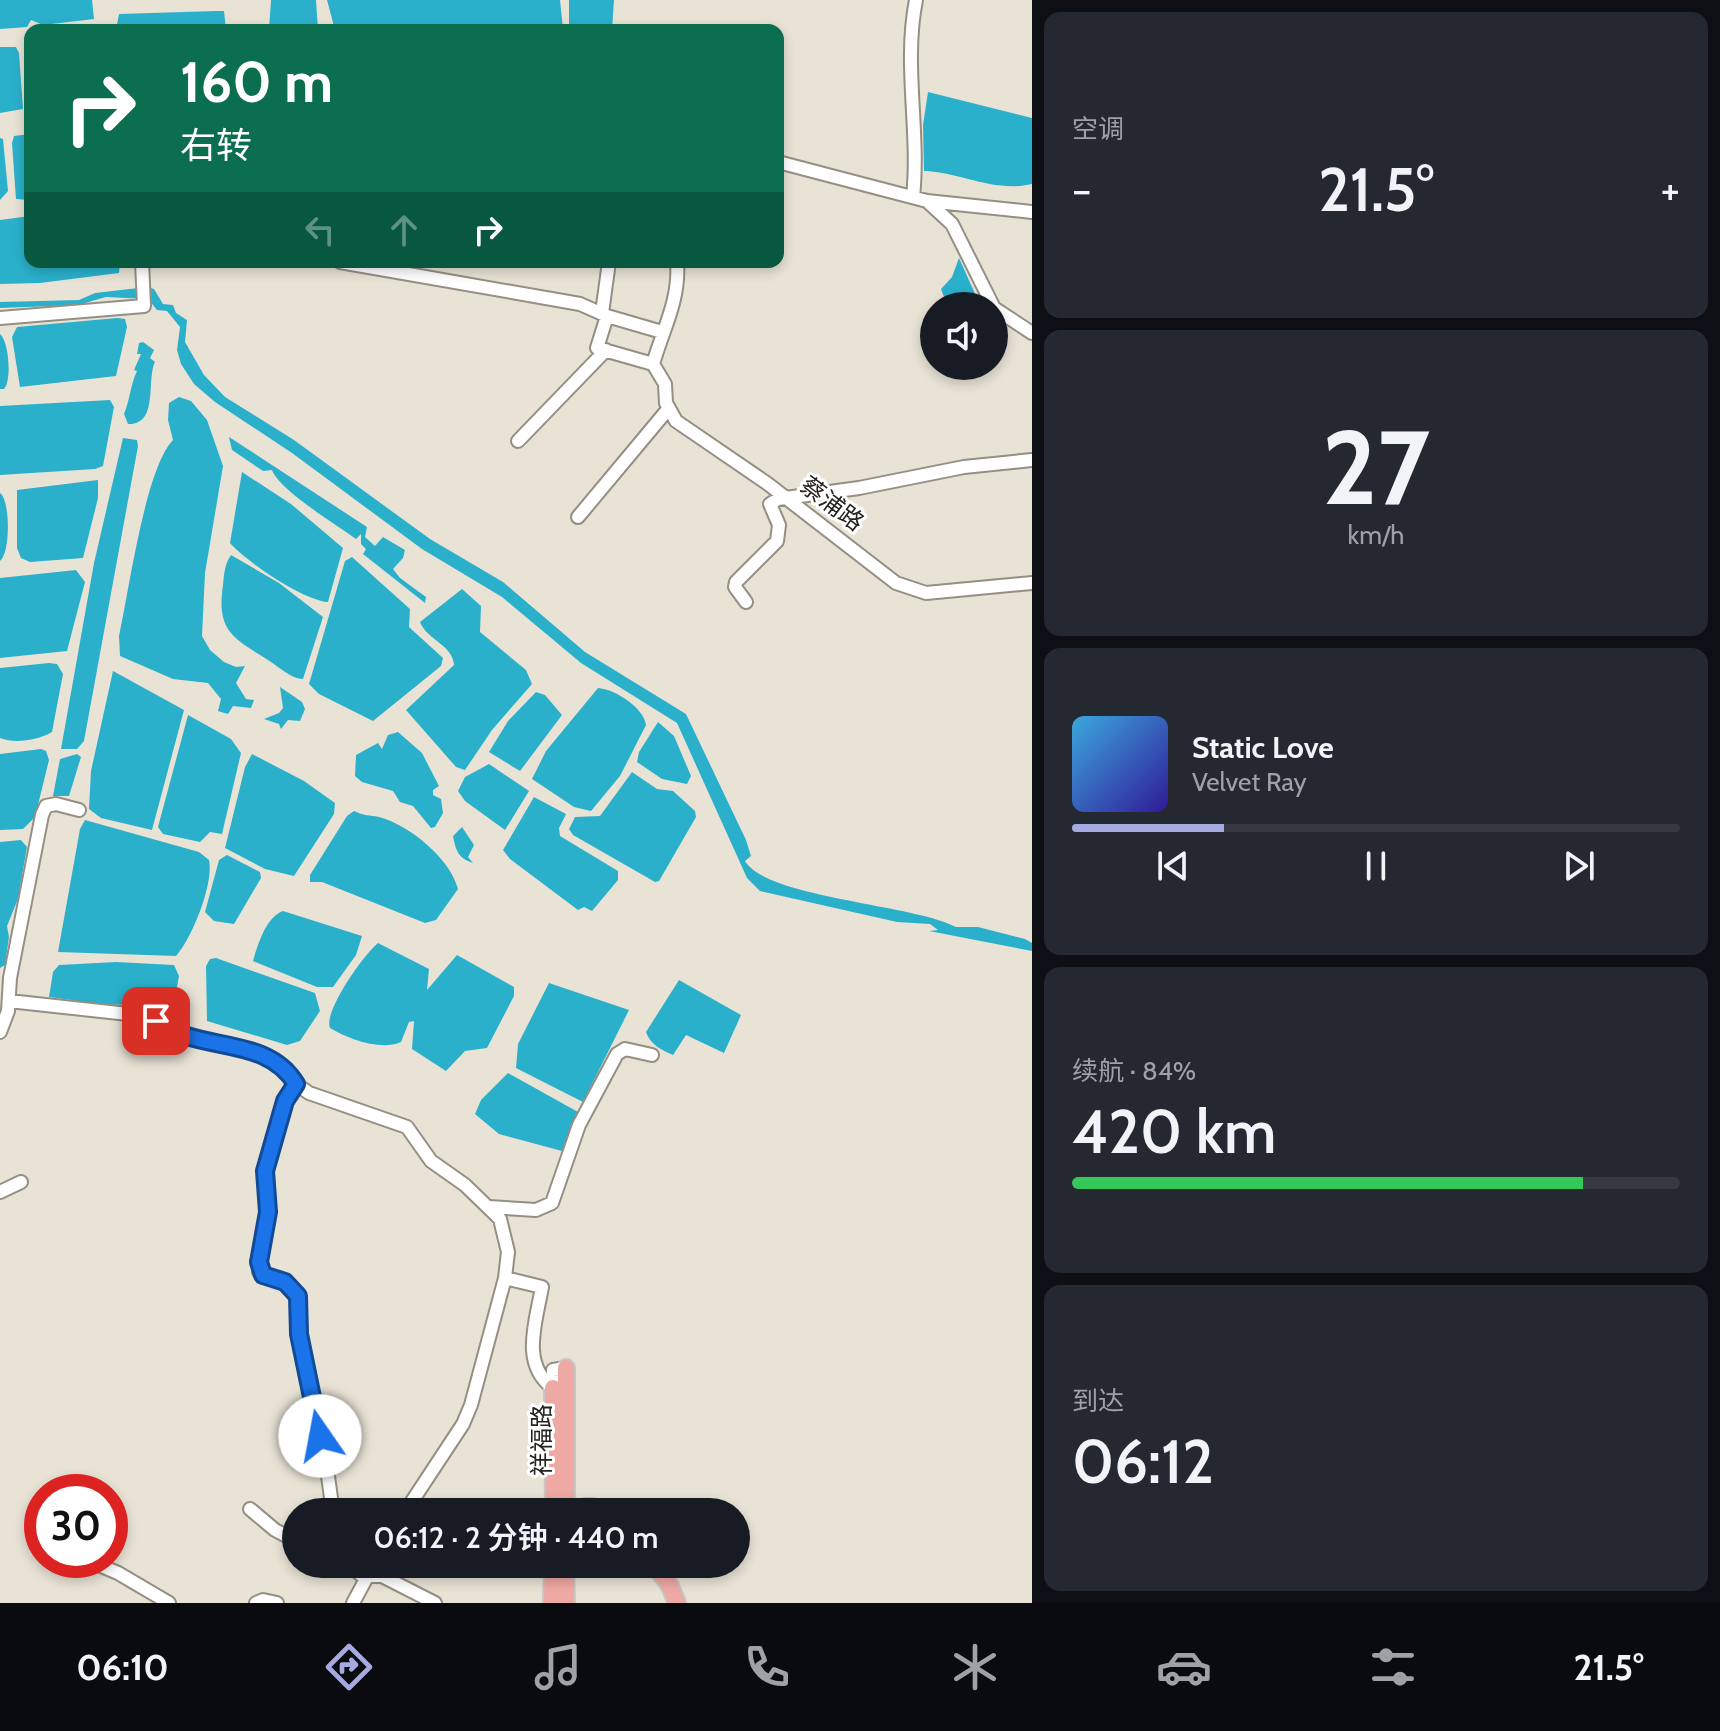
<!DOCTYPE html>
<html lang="zh">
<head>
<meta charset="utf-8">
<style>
	:root { --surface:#171b24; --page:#242831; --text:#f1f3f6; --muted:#9ea1a6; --line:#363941; --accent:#a7aae1 }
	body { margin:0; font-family:Cabin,"Noto Sans SC",sans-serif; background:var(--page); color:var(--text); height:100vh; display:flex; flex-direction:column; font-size:30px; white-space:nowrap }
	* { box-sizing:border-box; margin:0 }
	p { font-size:26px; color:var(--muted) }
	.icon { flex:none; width:44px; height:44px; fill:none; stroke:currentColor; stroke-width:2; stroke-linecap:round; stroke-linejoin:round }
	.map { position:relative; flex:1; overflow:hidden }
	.drawer { display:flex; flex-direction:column; gap:12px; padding:12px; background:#0d0f14; width:688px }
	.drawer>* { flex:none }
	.guide { position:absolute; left:24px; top:24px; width:760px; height:244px; border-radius:16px; box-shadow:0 4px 12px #0003; background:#0b6e4f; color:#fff; overflow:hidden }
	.fabs { position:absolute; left:920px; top:292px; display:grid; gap:16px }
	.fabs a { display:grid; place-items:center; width:88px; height:88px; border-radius:50%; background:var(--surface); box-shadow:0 4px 12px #0003; font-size:40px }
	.speed { position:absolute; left:24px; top:1474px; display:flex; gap:16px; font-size:40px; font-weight:700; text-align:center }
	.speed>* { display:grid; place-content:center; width:104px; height:104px; border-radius:50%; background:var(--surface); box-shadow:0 4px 12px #0003; line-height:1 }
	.speed .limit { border:12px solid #d22; background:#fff; color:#111 }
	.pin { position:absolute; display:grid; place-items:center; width:68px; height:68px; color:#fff; margin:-34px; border-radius:16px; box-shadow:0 4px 12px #0006 }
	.me { position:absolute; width:88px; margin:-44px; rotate:348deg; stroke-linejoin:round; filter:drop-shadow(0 0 6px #0008) }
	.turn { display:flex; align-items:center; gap:28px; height:168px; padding:0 24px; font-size:36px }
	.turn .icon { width:104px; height:104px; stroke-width:2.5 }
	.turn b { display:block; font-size:56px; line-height:68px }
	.lanes { display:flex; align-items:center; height:76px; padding:0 24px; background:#0003; justify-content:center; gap:40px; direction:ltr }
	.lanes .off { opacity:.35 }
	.big { font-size:60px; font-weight:600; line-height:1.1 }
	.drawer .tile { flex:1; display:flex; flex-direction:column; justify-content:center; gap:12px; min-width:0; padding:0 28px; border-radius:16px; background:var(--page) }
	.drawer .dial { align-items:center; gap:0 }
	.dial b { font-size:104px; line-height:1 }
	.song { display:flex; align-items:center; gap:24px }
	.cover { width:96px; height:96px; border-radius:12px; background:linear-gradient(135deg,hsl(200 70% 55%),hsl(250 70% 35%)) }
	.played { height:8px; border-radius:4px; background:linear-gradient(90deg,var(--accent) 25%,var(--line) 25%) }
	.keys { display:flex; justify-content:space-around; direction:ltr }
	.heat { display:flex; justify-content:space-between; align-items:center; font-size:44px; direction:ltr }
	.charge { height:12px; border-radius:6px; background:linear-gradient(90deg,#34c759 84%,var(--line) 0) }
	.trip { position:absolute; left:282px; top:1498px; width:468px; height:80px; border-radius:40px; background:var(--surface); box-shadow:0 4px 12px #0003; font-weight:600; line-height:80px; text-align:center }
	.menu { display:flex; height:128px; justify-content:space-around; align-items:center; background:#090b0e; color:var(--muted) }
	.menu .icon { width:56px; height:56px }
	.menu .on { color:var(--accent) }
	.menu b { font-size:36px; color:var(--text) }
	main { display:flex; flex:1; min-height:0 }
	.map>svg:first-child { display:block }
</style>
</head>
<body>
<main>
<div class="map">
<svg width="1032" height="1603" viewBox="0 0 1032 1603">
	<rect width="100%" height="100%" fill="#e9e3d6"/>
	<path fill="#2bb0cc" d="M0,0H92L94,19L43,25L31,20L27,27L0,29Z
		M271,0H316L318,30H269Z
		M327,0H560L563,29L335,30Z
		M569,0H614L612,30H569Z
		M216,11H224L226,30H116L119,14Z
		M30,43V108L24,53Z
		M0,47H16L19,53L23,109L0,113Z
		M928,92L1032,118V184C993,193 961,172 924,171L923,125Z
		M30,134V200L16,199L12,143L14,136Z
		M0,138L3,139L8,191L0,200Z
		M30,216V262H120L119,273L40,283L0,284V220Z
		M959,258L977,298L976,306H959L957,300L944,297L941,289L952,277Z
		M147,287L154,289L163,304L173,305L176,313L187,320L185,342L204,375L225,397L294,440L430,539L503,582L585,652L686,714L746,840L751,856L745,861C767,898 912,904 956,927H978L1025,939L1032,943V951L929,931L938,930L930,924L897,922L760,891L747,878L677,723L581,663L502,597L422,549L292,453L215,402L194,384L181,364L177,350L180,327L167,311L157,310L148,299L106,297L78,305L0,308V302L79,300L95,293Z
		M117,318L125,319L127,327L116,376L20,387L12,337L17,327Z
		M0,334C9,341 12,381 4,389H0Z
		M143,342L154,350L150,358L155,362C146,381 159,425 128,424L124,414C130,400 130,386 137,371L134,370L141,354H137L139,343Z
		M179,397L191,401L207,420L223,466L205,573L202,636L210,650L224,662L236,667L245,666L236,683L246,699L254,700L251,708L233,706L228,714L218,711L221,699L208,683L173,679L120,656L119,636C129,592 145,469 173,440L168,420L169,403Z
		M110,400L114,407L103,466L95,469L0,475V406Z
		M229,437L367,527L365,537L375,546L383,537L405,550L403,558L393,569L400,578L426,597L425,603L363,554L366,549L361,544V534L356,539C337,525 279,490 272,470L263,471L232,450Z
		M123,438L137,440L138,446L84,741L77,749H61L94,563Z
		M242,472L291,504L343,548L328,602C303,600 248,563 230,543Z
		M98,480V498L83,558L30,562L21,558L17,548V490Z
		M0,493C10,499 11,552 0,561Z
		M231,555L279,583L323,617L303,679C292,679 280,668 271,662C234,638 216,633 223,585C224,574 225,563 231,555Z
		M352,557L410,609L409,627L443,658L441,666L373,721L319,694L309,684L345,561Z
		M76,570L85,582L67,651L0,658V578Z
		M462,589L481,606L480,632L526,670L532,684L492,730L465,770L456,767L406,710L454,665C453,645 427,640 420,622Z
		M49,663L57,664L63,674L52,732C38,740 15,744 0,738V668Z
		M113,671L184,710L152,830L101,818L89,809L91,771Z
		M280,687L302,702L305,709L300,721L288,720L281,729L279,724L264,719L279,713L283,708Z
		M598,688C615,689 644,708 646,725L620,776L591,811L574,807L532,779L546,751Z
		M536,692L545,695L562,715L520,771L489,752L508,721Z
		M188,715L231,739L241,753L222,834L210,832L200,842L163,834L158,827Z
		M658,722L674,736L691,776L687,784L662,779L637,762L639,752Z
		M398,732L422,753L439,786L433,790V795L441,799L443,813L435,827L431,828L413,806L400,802L393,791L362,782L355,776L356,755L378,743L382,749L388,735Z
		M41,749L46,751L49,760L35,817L23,829L0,830V754Z
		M77,754L81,757L69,796H53L60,759Z
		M252,754L304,781L335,803L334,814L294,876L265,869L225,848L245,767Z
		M489,764L529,791L505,830L465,801L458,791L465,777Z
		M632,772L657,789L673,791L695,811L696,817L659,881L655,882L573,835L569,829L575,817L600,816Z
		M534,797L566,814L559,828L560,836L618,871V880L592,911L584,907L578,910L510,859L503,850Z
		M354,811C364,816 369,815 379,817C409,825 450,858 458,889L436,920L425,923L322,882H310V875L347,816Z
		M85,820L199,852L209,860C214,884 192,938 176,956L58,952L80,829Z
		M462,827L474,845L468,857L473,863C458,858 456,851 453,836Z
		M21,840L27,847L18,899L7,926L9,937L5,965L0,968V842Z
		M227,855L260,872L261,878L234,924L214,921L205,912L219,860Z
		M283,911L362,936L356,955L333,987H317L253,961C258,944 266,917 283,911Z
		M378,943L429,969L427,990L457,955L514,987V996L487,1048L465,1051L446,1071L412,1049L414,1021L409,1022L401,1042C381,1051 348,1039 330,1028C323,1012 364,954 378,943Z
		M216,958L315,993L320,1011L300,1041L287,1045L207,1021L206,966L210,959Z
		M116,962L174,965L179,976L174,1003L108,1005L49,997L53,972L59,965Z
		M679,980L741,1015L724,1053L686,1035L673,1055C661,1050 650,1044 646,1032Z
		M549,983L629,1010L583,1102L516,1068L518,1044Z
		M508,1073L578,1112L562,1151L499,1134L475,1114L481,1100Z"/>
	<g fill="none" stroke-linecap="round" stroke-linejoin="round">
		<g stroke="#948f83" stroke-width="16">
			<path id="minor" d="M778,162L927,201L1032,212
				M913,197C920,131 903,65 916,0
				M927,201L952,224L993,306
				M340,262L580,304L607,316
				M994,308L1032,333
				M602,313L609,262
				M0,318L144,306L142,262
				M662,332L607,316L597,348L653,364C663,329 680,300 677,262
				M653,364L665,384L666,403L676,421L768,484L896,583L926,593L1032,583
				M518,441L606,350
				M578,517L669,408
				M746,602L735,587L736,582L777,541L779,525L770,504L778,499L859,488L964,467L1032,460
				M9,1001L146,1016L185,1036L231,1045L269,1058L287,1069L296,1084L309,1093L407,1127L431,1161L465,1185L500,1219L508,1252L505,1278L471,1405L463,1424L405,1512
				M0,1032L8,1011L10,978L42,815L46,806L56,804L79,810
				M296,1084L285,1101L265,1171L268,1212L259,1271L285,1282L298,1296L299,1334L325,1455L333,1512
				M0,1192L21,1182
				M489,1207L536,1210L552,1203L579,1125L617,1054L625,1049L652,1055
				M505,1278L542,1287C536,1322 520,1364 553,1388
				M553,1388V1370L566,1368
				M250,1509L275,1530L296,1541
				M87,1560L118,1573L169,1603
				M348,1564L361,1575L382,1576L435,1603
				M256,1603L263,1600L277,1603
				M353,1603L374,1564"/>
		</g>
		<g stroke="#c6c6c4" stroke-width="20">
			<path id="major" d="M553,1388L554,1512
				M566,1512V1368
				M571,1512C584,1506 593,1504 604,1512
				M565,1564L566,1603
				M653,1564L669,1584L677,1603
				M552,1603L553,1564"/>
		</g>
		<use href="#minor" stroke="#fff" stroke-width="12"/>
		<use href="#major" stroke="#efa9a4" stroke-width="16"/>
	</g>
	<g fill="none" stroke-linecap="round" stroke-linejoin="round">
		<g stroke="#114b97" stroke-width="20">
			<path id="route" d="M156,1021C165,1026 174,1032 184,1035C225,1049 272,1044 296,1084L285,1101L265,1171L268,1212L259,1262L263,1275L285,1282L298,1296L299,1334L320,1436"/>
		</g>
		<use href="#route" stroke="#1a73e8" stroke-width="14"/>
	</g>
	<g text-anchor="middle" stroke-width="6" stroke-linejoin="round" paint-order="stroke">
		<g font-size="24" fill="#24221d" stroke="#fff">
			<text transform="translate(832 504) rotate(37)" y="8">蔡浦路</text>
			<text transform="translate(542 1440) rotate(-90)" y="8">祥福路</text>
		</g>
	</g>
</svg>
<div class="fabs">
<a><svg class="icon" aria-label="sound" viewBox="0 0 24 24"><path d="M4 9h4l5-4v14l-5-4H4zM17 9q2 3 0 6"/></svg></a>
</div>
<div class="speed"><div class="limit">30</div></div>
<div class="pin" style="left:156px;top:1021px;background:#d93025"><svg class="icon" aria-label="arrive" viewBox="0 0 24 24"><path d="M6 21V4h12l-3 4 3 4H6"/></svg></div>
<svg class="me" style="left:320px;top:1436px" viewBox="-20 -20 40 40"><circle r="19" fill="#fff"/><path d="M0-13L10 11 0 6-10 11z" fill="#1a73e8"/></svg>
<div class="trip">06:12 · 2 分钟 · 440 m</div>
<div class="guide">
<div class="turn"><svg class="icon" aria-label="right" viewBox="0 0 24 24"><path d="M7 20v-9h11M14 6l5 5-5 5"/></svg><div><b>160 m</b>右转</div></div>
<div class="lanes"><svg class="icon off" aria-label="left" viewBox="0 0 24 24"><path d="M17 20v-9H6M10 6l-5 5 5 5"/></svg><svg class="icon off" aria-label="ahead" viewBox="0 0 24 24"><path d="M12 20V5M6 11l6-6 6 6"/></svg><svg class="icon" aria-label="right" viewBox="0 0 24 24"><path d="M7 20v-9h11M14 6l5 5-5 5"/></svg></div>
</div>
</div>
<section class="drawer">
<div class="tile"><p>空调</p>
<div class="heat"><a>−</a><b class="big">21.5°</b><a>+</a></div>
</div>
<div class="tile dial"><b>27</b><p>km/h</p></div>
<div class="tile">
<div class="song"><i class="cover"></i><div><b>Static Love</b><p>Velvet Ray</p></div></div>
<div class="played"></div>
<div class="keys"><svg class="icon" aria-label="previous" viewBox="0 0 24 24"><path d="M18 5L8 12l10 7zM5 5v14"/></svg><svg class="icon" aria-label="pause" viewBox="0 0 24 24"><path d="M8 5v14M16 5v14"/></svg><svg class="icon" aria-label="next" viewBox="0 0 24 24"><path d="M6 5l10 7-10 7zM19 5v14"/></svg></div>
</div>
<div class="tile"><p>续航 · 84%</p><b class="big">420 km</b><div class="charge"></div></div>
<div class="tile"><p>到达</p><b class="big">06:12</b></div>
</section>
</main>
<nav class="menu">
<b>06:10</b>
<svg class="icon on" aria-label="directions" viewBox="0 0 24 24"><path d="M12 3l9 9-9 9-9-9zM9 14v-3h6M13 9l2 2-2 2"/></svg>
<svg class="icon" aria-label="music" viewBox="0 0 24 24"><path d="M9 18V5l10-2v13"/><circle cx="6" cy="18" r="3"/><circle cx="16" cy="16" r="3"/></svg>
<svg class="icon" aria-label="phone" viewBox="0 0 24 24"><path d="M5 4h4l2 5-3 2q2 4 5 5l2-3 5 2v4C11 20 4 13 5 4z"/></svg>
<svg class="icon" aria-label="climate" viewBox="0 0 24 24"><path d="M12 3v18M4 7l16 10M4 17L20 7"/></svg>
<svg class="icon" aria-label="car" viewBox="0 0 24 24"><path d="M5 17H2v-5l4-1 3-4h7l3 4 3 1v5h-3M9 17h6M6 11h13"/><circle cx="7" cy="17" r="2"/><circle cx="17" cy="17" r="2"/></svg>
<svg class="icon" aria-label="filters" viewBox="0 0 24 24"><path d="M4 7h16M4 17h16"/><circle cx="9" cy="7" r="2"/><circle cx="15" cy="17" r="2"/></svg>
<b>21.5°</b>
</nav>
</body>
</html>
